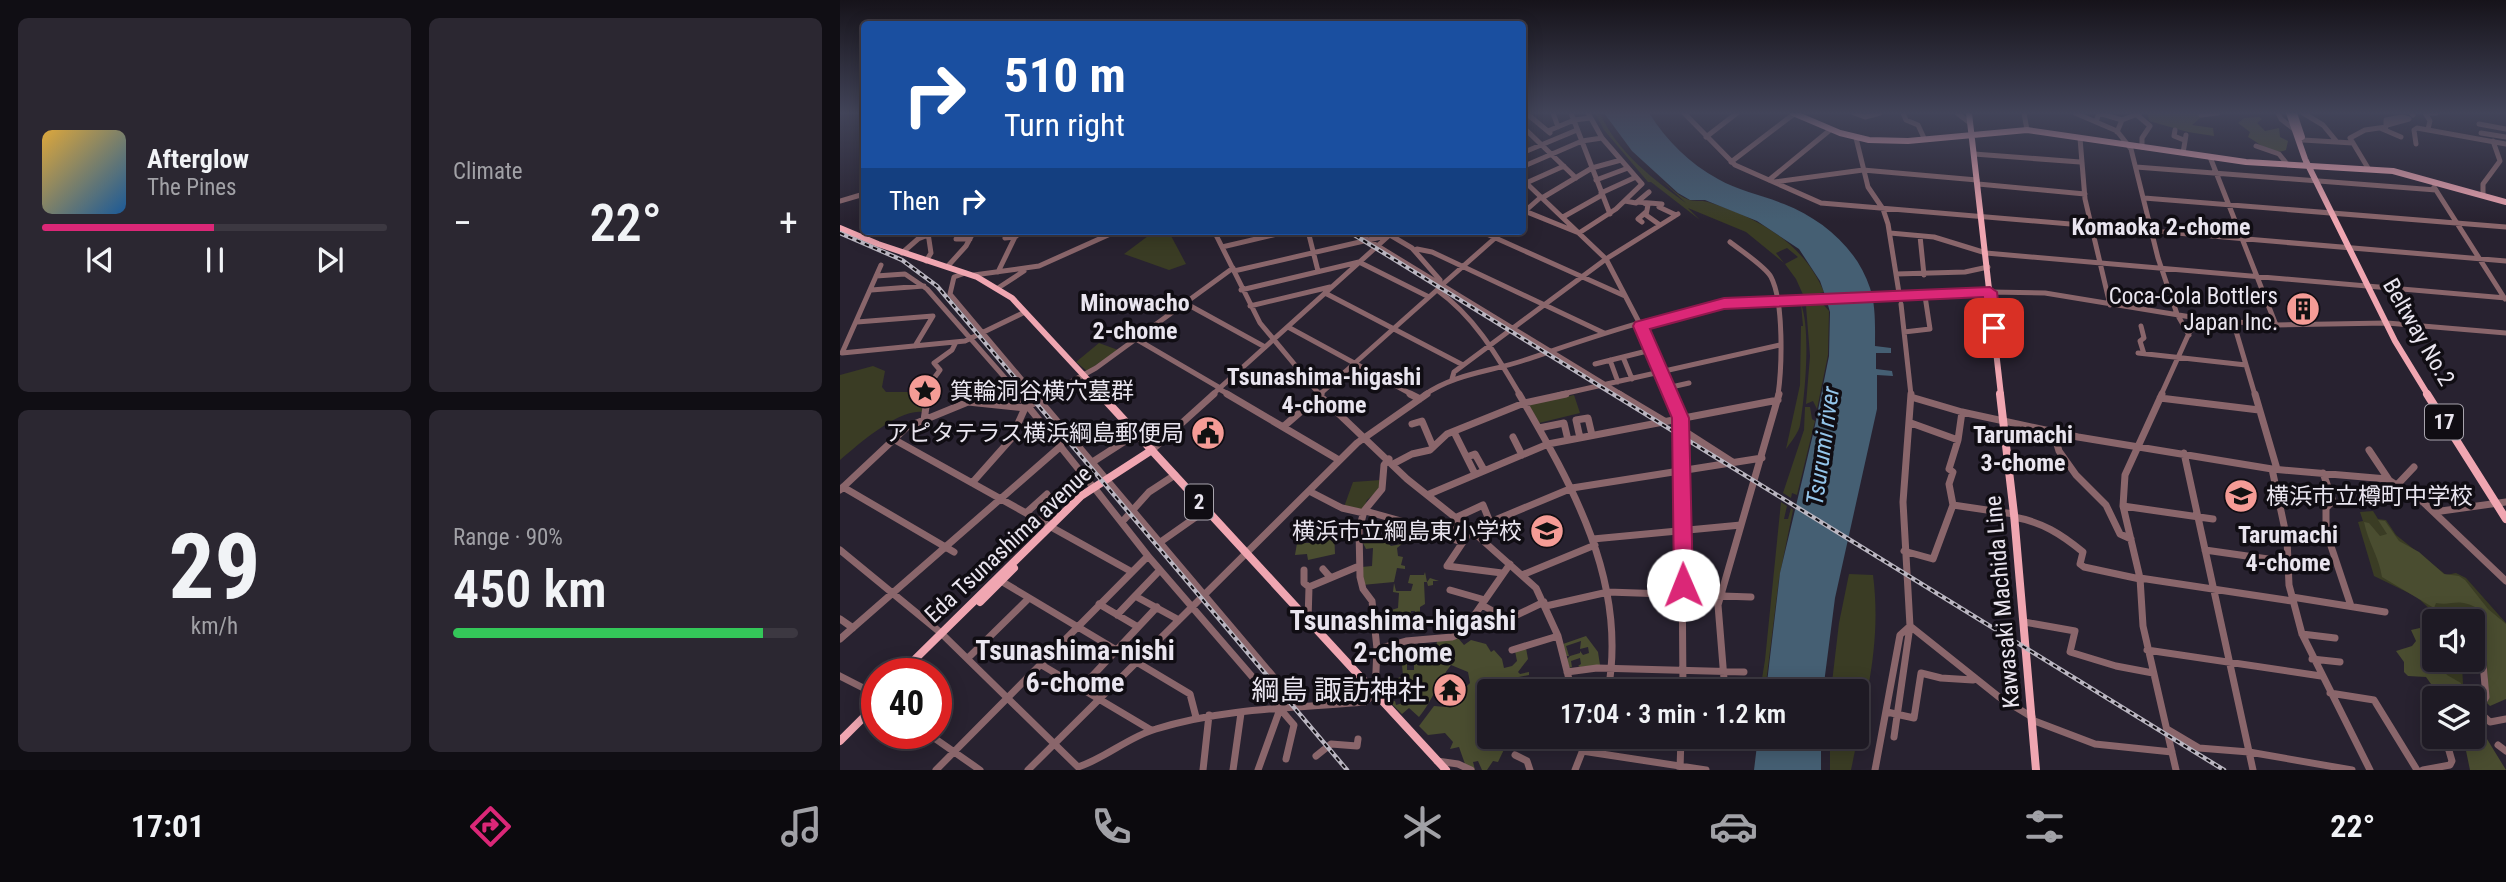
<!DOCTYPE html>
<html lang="en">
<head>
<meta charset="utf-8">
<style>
	:root { --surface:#1e1a24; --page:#2b2731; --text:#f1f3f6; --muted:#a1a1a6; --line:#3c3841; --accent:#db2777 }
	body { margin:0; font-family:"Roboto Condensed","Noto Sans JP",sans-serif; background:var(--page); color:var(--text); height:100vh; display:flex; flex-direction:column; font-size:26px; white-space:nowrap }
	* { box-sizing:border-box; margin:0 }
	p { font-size:23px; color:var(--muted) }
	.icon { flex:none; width:38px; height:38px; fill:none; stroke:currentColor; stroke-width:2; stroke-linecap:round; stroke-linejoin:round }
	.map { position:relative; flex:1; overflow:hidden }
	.panel { display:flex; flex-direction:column; gap:18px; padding:18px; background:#100e14; width:840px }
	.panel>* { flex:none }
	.banner { position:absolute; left:21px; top:21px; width:665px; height:214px; border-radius:7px; box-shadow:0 4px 18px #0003,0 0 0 2px var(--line); background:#1a4fa0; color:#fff; overflow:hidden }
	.fabs { position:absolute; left:1582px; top:609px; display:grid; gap:14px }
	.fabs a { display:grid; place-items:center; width:63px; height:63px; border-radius:7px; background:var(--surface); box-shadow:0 4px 18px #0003,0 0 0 2px var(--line); font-size:35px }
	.speed { position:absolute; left:21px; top:658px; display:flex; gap:14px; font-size:35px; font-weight:700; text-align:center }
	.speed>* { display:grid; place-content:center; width:91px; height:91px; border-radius:50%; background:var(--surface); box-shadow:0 4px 18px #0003,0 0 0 2px var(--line); line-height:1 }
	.speed .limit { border:10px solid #d22; background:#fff; color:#111 }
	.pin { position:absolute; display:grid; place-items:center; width:60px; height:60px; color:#fff; margin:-30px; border-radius:14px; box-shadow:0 4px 10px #0006 }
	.me { position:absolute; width:77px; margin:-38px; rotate:359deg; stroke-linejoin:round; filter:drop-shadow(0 0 5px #0008) }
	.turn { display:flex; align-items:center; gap:24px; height:147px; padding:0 28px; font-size:32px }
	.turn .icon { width:91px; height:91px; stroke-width:2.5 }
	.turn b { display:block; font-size:49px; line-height:60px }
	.then { display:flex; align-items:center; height:66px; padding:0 28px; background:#0003; gap:14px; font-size:26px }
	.big { font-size:52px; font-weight:600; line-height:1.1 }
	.panel .tile { flex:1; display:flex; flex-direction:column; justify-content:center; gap:10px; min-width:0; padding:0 24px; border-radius:10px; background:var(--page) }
	.panel .dial { align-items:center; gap:0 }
	.dial b { font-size:91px; line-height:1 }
	.song { display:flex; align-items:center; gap:21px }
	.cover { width:84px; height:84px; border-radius:10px; background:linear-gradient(135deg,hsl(40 70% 55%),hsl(210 70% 35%)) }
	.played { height:7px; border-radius:4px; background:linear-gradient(90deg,var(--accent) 50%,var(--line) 50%) }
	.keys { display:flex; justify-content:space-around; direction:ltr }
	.heat { display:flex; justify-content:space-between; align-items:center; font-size:38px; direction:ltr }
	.charge { height:10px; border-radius:5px; background:linear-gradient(90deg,#34c759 90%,var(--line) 0) }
	.panel .tiles { flex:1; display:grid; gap:18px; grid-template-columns:repeat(2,1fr) }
	.trip { position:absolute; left:637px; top:679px; width:392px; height:70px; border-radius:7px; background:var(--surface); box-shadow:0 4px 18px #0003,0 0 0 2px var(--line); font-weight:600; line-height:70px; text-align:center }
	.menu { display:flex; height:112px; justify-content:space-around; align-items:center; background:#0c0a0e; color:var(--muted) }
	.menu .icon { width:49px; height:49px }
	.menu .active { color:var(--accent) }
	.menu b { font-size:32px; color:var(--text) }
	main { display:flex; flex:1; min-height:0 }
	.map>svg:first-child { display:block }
</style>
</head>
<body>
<main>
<section class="panel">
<div class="tiles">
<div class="tile">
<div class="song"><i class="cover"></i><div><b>Afterglow</b><p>The Pines</p></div></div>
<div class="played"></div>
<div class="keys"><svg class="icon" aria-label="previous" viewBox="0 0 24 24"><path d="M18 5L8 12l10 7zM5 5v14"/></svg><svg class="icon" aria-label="pause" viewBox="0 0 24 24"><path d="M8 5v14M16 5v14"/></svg><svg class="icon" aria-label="next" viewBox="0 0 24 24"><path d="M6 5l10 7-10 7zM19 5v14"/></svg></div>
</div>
<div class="tile"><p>Climate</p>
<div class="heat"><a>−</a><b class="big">22°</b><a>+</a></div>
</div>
<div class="tile dial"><b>29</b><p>km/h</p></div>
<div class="tile"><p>Range · 90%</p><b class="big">450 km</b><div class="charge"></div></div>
</div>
</section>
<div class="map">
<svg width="1666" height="770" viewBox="0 0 1666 770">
	<rect width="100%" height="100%" fill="#282230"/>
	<path fill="#3a3c24" d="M755,113H760C776,151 814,180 846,203L821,180C829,186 838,196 847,199C853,202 862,200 868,202C918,218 963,242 984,292L980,293L981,296L965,299L956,279L945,264L958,257L947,248L936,253L944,263L906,232L848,208L860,220L811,182H808L764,130Z
		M329,232L346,264L329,270L284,254L308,236Z
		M961,304C971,330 965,396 960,425C959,432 951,442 946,449L960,385L961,326H963Z
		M970,304H983L989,311L988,355L977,409L973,401L966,404L970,356L966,306Z
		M259,343L278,350L247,371L236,362Z
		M33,366L45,371L42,387L46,392H82V412C58,409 18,445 0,460V375Z
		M734,395L740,413L699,423L689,405Z
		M965,407H970L972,419L975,421L957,495L952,493L951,498L943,493L964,430Z
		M541,480L540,489L527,500L523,510L504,507L513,482Z
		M941,502L947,506L944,519H948L951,508L953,510L939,579L925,691H920L925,660Z
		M1533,511L1538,519L1546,520L1556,535L1606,575L1616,573L1626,578L1666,623V694H1648L1646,673L1622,666L1623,684L1617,698L1587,670L1594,624V660H1633V621H1596L1597,616L1577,597L1534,576L1518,522L1523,521L1520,512Z
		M1009,574L1033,575C1042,645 1025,702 1011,770H990V737H1017V691H991L999,623Z"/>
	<path fill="#4a4d30" d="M1307,113H1366L1352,125L1373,128L1374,136L1348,132L1309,121Z
		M1419,117L1422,119L1417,123L1425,131L1439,128L1440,137L1448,141L1446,150C1431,156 1419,143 1408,137L1410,132L1398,123L1404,118Z
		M1538,520L1545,521L1559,541L1579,552L1604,574L1619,576L1625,580L1648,609L1666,624V699L1650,706L1647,703L1649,698L1647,661L1639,657L1633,659V621H1626H1638L1633,615L1635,607C1617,598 1612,606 1596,603L1594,608L1542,577C1539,557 1528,542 1524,522L1529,523L1540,536L1547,534Z
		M549,524L545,540L551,546L562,544L557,548L558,556L563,557L561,565L565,566V569L557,568L554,582L522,585V567L532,566L533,548L526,549L523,543L543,539Z
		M494,529L495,554L468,560L467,554L455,555L457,543H471L472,535L478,534L481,538L475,539V543L488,540L490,530Z
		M585,572L587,582L590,578L599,581H593V585L588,586L587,582H584L585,604L580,607V630H574L575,611H571L570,619H567V613L549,617L548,611L558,608L559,593L553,592L554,583L556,591H571L573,584L568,583L570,575H584Z
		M1594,622L1592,655L1607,675L1621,683L1618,698H1601L1586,677L1568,676L1564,672V662L1556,651L1572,646L1576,641L1571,630L1593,625Z
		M746,636L758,652L760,665L740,667L738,666L741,664L740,658L731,661L732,667L729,668L727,659L730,656L740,653V651L743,655L749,653L748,647L740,649L741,641L726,646L729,656H726L723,644Z
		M618,638L624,645L631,640L646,644L651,652L654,650L662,659L664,668L672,666L677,661L675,651L686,648L688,659L678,672L680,674L689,672V675L674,678L673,691H649V737H670L658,762L653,761L647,770H642L638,761L633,762L635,770L625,764L619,747L610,749L613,742L605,733L588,735L579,726L594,706L606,707L630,683L628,672L611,665C598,681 592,702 579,717L569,708L562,714L550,702L555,701L556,705L563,703L564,692L558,678L563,676L562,665L567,664V670H574V662L571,660L578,655L576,653L580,647L596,650L597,641Z
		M1633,732L1647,739L1666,770H1630L1625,746L1619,737H1633Z"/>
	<path fill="#455f73" d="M764,113H809C827,141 849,163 878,179C899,191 922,195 944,204C982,219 1017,248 1030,288C1036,306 1035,327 1035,346L1051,348V353H1036V369L1052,371L1053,376L1037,375V409L995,598L983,691H926L940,573L974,430L989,356L990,312L986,298L980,281L959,249L917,221L865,200H850L838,193L792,151Z
		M918,737H981V770H914Z"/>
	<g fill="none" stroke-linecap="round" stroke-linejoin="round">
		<path stroke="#8a666b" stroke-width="5" d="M686,113L710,133
			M713,113L718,127
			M731,113L770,214
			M844,113L895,165L981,203L1666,261
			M1014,113L1025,117L1040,113
			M1063,113L1066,120L1078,125L1084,138
			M1117,113L1130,123
			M1184,113L1187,130
			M1235,113L1277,131L1291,149L1318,258L1337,314L1349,335
			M1438,113L1441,119L1455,130
			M1463,113L1483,125L1497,142
			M1571,113L1573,115
			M1585,113L1590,121L1588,129
			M1589,113H1596
			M1297,115L1310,126L1302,138V147
			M1361,115L1378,113
			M1256,122L1259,113L1282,120
			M1639,124L1666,129
			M682,126L736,178
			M1540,128L1561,137
			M1335,130L1334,136L1344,140
			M708,131L734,120L750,118
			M1277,132L1282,120L1300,113
			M1641,133L1666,137
			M866,137L897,113
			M1016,138L1028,187L1043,209L1048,224L1059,293
			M1240,138L1245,199L1270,305
			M1463,140L1513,143
			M1576,144L1574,130L1577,128L1666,144
			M1416,146L1439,154L1447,164
			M682,153L737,130
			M1343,153L1346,135
			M1134,154L1240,162
			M1370,157L1436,325
			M891,162L954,114
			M682,167L742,141L762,138
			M1296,167L1596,190
			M1528,168L1510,138L1525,130L1546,127V120L1562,117L1569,119L1547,125
			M682,179L766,259L801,326L831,395
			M756,180L788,168
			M929,180L990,130
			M934,182L1023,170L1137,180
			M686,183L724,166
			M1138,184L1245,194
			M1594,187L1665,299
			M761,193L796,177
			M1643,195V184L1660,161L1653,141
			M702,198L752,168L781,160
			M1304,198L1666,227
			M0,201L24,194
			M785,201L796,203L809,192
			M797,202L822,204L819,207L836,215
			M804,203L808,205L806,215L820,225
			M682,210L739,233L776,209L802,184L762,138L748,113
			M684,212L701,197
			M723,217L762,195
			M802,222L798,219L806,212
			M169,231L165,238L175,237
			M374,231L420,323L480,395
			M468,231L478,271
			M513,231L782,395
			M640,231L785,296
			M1050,233L1094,237L1146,253L1666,298
			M275,234L293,231
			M1080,236L1084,275
			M116,239H130
			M890,242C900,250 926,267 931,277C944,302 942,367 938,395
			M382,247L450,231
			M577,249L592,252L764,333
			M62,253L78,239L88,235
			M86,261L91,253L88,233
			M41,265L2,353L125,341L185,312
			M107,267L126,246L134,231
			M394,271L550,235L572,248L600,280
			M158,272L175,237L182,231
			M125,273L114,277L110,294L195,395
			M1056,274L1125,272L1148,267
			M134,275L199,266L277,231
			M36,276L65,274L87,289L180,395
			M603,284L663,231
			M158,288L184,271
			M31,290L84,286
			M401,290L519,262L589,297
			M485,293L623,365
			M911,300L938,299
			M943,302L1150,292L1205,293L1369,320
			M345,303L425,347
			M1061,304L1071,395
			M410,306L490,287
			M1393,321L1415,395
			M17,322L93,316L75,346
			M1301,326L1304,338L1300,341L1304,354
			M448,327L573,395
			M1064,332L1090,329L1085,296
			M296,339L380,388
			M1298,353L1406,365
			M783,357L792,379
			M770,360L778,382
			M755,364L811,350
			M612,379L614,372L766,259L838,214
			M827,388L849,383
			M379,389L390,395
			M88,395L89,385L100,370L94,363L112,350L116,342
			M207,395L256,368L393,268
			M372,395L554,231
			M479,395L597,290C635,317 657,356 680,395
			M584,395C616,373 650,372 685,360C759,335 835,307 913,303
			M718,395L940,345
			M1321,395L1350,331L1371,320L1436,325L1547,323L1666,333"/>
		<path stroke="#8a666b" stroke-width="7" d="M178,394L253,487
			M194,394L459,707
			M387,394L499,460
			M478,394L567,479L631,530L696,588L718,636L732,691
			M570,394L580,399
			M679,394C732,485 788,582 768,691
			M779,394L826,422
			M830,394L841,418L843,691
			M1071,394L1063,502L1070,626L1159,697L1192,717
			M1322,394L1285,475L1283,506L1300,578L1303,626L1336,770
			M1415,394L1437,469
			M1071,397L1122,412L1238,437L1432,469L1547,479L1583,502L1666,581
			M1320,398L1419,410
			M84,420L88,394
			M1071,423L1118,440
			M572,424L582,421L593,447
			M443,427L481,394
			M699,428L724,423L728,440
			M841,429L894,463
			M1213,431L1219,451L1236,475L1266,505L1280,534L1291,539
			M614,432L635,474
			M673,437L682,455
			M740,438L736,420L748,418L752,435
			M55,440L292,572
			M312,450L374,394
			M1529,450L1549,480
			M1344,453L1413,770
			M627,457L635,454L644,470
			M251,463L296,434
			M553,464L572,454L590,450L607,434L684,403L726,394
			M1432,469L1447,539L1449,585L1462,634L1530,770
			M1483,473L1493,501L1486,508V531L1511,606
			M132,483L171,439L185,408
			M1557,485L1574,467
			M3,487L114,552
			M0,490L67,427L128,402L185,408L211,394
			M256,490L308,556L454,725L446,759
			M469,491L502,508L524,513
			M587,495L708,444L938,400
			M1113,505L1109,484L1113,472L1109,469L1118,440L1122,412
			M1283,506L1373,519
			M525,511L579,526L581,531L603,535L619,521
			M1594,512L1666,502
			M186,513L207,494
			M1174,517C1202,522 1221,534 1243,552L1240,564L1244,567L1300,579
			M615,518L643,505L650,522
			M282,522L309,492L335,475
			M603,535L621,542
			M753,539L901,525
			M319,543L366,510
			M0,550L101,633L238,767C266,758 288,737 316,729C383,708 455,708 525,702L535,693L537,649L532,601L523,589L520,577L519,530L524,511L542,489L544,465L549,459
			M1365,550L1449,562
			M1064,551L1093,559L1113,505L1174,514
			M483,569L490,577
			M320,570L295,596L339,620
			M464,570V583L469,587
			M662,573L607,566L631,530L732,488L922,458
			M682,575L755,545
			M1300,578L1452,601
			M161,581L350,694L356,717
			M610,590L645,600
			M1452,597L1545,612
			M259,604L298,627
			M642,605L658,614L662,622L704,602
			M706,606L768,592L911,597
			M277,615L295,596
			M0,619L13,628
			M468,621L469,587L519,566
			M1184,622L1235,631L1230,652L1276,666L1313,673
			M1462,634L1495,638
			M0,639L221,446
			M537,649L566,641L612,637L622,633L670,564
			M672,650L718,636
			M1307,650L1481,676
			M128,658L189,598
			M1472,659L1500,662
			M1643,663L1646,697L1638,711L1650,722L1666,719
			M200,664L311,730
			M727,672L757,668L904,672
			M0,676L37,695
			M241,688L317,607
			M885,691L878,605L939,394
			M1490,693L1534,700L1577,770
			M1047,712L1074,718L1081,673L1101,678L1133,680
			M1192,720L1255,744L1332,752
			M1327,729L1359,748L1409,752L1512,770
			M87,733L140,770
			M1054,737L1070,626
			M1658,745L1666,751
			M742,751L866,770
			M675,755L687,761L690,770
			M476,756L491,744L517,746L518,739
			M597,761L618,764L631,770
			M96,770L308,556
			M188,770L517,443L587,394
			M363,770L369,715
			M393,770L401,713
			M418,770L440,709
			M735,770L748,737
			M840,770L841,737
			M1035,770L1060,635L1070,626
			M1583,770L1610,765L1612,761L1605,737"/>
		<path stroke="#f0a6b1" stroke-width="6" d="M953,113L1000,133L1029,140L1068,141L1187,130L1406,162L1553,171L1666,202
			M1129,113L1161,395
			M1449,113L1465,159L1555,341L1588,395
			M1454,113L1462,137
			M0,228L38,244L137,277L172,298L262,395"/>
		<path stroke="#f0a6b1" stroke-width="8" d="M260,394L606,770
			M1160,394L1174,514L1196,770
			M1587,394L1666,519
			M140,602L174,568
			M60,674L241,496L312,450
			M0,741L37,704"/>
		<g stroke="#bab6c1" stroke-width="4.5">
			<path id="rail" d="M508,231L1384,770
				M0,233L62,260L97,286L507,770"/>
		</g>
		<use href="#rail" stroke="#100d13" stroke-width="2" stroke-dasharray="4.5" stroke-linecap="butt"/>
		<path stroke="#8a666b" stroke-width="5" d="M913,303L943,302"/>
	</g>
	<linearGradient id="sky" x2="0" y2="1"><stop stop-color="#16131a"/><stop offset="0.51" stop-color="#424459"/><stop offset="1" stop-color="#424459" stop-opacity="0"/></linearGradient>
	<rect width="1666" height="221" fill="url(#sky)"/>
	<path fill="#db2777" stroke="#8e194d" stroke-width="2" d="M1150,287L1157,292L1161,328L1154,333L1146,328L1143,297L884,309L810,329L849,418L853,585L850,591L843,594L837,591L834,585L832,418L793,326L795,322L884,298Z"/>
	<defs>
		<g id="building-disc" transform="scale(1.75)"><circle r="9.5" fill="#f59c96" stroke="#100d13"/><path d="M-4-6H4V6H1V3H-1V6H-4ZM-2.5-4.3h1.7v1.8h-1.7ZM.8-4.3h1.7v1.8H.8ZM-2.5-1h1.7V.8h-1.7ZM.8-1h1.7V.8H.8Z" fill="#111"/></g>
		<g id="sight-disc" transform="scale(1.75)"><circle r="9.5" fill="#f59c96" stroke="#100d13"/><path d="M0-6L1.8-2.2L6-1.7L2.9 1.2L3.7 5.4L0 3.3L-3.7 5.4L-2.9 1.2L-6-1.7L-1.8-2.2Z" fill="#111"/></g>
		<g id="civic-disc" transform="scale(1.75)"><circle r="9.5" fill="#f59c96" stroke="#100d13"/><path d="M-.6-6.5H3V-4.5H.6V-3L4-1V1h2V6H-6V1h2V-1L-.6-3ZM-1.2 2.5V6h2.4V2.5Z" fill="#111"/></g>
		<g id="school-disc" transform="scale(1.75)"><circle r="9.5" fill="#f59c96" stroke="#100d13"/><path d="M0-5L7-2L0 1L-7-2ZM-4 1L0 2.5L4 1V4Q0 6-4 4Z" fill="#111"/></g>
		<g id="temple-disc" transform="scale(1.75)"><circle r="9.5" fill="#f59c96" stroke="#100d13"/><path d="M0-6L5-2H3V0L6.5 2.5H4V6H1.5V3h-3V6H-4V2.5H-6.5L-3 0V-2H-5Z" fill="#111"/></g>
	</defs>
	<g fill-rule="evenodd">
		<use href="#building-disc" x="1463" y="309"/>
		<use href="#sight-disc" x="85" y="391"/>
		<use href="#civic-disc" x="368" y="433"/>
		<use href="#school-disc" x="1401" y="496"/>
		<use href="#school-disc" x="707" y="531"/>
		<use href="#temple-disc" x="610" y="690"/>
	</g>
	<g text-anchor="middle" stroke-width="7" stroke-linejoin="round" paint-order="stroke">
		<g fill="#100d13" stroke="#a8a4ad" stroke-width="2">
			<rect x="1585" y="404.5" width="38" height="35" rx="5"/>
			<rect x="345" y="484.5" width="28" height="35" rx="5"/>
		</g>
		<g font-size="21" font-weight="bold" fill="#e9e5ef">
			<text x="1604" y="429">17</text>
			<text x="359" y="509">2</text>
		</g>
		<g font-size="23" fill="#e9e5ef" stroke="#100d13" text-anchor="end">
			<text x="1438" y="304">Coca-Cola Bottlers<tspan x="1438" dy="26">Japan Inc.</tspan></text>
			<text x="110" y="399" text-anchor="start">箕輪洞谷横穴墓群</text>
			<text x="344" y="441">アピタテラス横浜綱島郵便局</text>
			<text x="1426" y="504" text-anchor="start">横浜市立樽町中学校</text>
			<text x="682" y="539">横浜市立綱島東小学校</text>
		</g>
		<g font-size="23" fill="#e9e5ef" stroke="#100d13">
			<text transform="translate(1579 332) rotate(60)" y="8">Beltway No.2</text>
			<text transform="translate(168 544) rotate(-43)" y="8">Eda Tsunashima avenue</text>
			<text transform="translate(1162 602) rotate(-95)" y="8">Kawasaki Machida Line</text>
		</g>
		<g font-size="24" font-weight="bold" fill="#e9e5ef" stroke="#100d13">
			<text x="1321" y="235">Komaoka 2-chome</text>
			<text x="295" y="311">Minowacho<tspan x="295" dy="28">2-chome</tspan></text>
			<text x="484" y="385">Tsunashima-higashi<tspan x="484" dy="28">4-chome</tspan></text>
			<text x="1183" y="443">Tarumachi<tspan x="1183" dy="28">3-chome</tspan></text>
			<text x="1448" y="543">Tarumachi<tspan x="1448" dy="28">4-chome</tspan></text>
		</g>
		<g font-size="24" font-style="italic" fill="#94c5ea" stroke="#100d13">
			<text transform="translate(983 446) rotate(-82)" y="8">Tsurumi river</text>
		</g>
		<g font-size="28" font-weight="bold" fill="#e9e5ef" stroke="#100d13">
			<text x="563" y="630">Tsunashima-higashi<tspan x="563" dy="32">2-chome</tspan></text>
			<text x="235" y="660">Tsunashima-nishi<tspan x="235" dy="32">6-chome</tspan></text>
		</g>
		<g font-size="28" fill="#e9e5ef" stroke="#100d13" text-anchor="end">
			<text x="586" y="700">綱島 諏訪神社</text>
		</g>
	</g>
</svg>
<div class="fabs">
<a><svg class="icon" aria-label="sound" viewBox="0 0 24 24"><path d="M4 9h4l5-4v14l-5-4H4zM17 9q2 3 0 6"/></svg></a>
<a><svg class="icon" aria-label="layers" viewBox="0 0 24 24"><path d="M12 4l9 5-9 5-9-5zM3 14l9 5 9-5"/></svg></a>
</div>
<div class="speed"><div class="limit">40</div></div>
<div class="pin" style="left:1154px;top:328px;background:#d93025"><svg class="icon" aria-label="arrive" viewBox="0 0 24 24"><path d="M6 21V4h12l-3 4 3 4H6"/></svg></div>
<svg class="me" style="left:843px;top:585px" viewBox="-20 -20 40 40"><circle r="19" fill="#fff"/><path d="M0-13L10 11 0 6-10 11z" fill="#db2777"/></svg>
<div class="trip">17:04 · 3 min · 1.2 km</div>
<div class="banner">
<div class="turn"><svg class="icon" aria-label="right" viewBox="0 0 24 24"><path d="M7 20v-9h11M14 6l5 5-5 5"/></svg><div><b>510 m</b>Turn right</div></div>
<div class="then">Then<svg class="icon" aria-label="right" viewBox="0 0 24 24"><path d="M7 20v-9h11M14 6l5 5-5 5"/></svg></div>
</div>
</div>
</main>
<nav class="menu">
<b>17:01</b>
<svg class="icon active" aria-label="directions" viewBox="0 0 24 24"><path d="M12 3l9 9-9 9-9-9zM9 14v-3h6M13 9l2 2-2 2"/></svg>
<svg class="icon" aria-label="music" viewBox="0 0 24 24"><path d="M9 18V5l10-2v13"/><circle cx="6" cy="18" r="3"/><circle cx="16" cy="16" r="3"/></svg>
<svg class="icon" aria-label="phone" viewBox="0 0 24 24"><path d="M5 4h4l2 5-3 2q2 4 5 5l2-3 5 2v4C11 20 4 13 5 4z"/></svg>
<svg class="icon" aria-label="climate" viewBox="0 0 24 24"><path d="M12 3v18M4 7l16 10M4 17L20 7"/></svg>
<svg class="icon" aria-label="car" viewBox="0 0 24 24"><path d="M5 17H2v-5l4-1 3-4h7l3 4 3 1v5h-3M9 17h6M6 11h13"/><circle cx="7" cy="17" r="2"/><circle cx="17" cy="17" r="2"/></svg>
<svg class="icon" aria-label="filters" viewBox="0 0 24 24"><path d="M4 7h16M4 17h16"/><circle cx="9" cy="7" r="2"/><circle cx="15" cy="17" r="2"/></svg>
<b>22°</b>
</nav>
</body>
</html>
